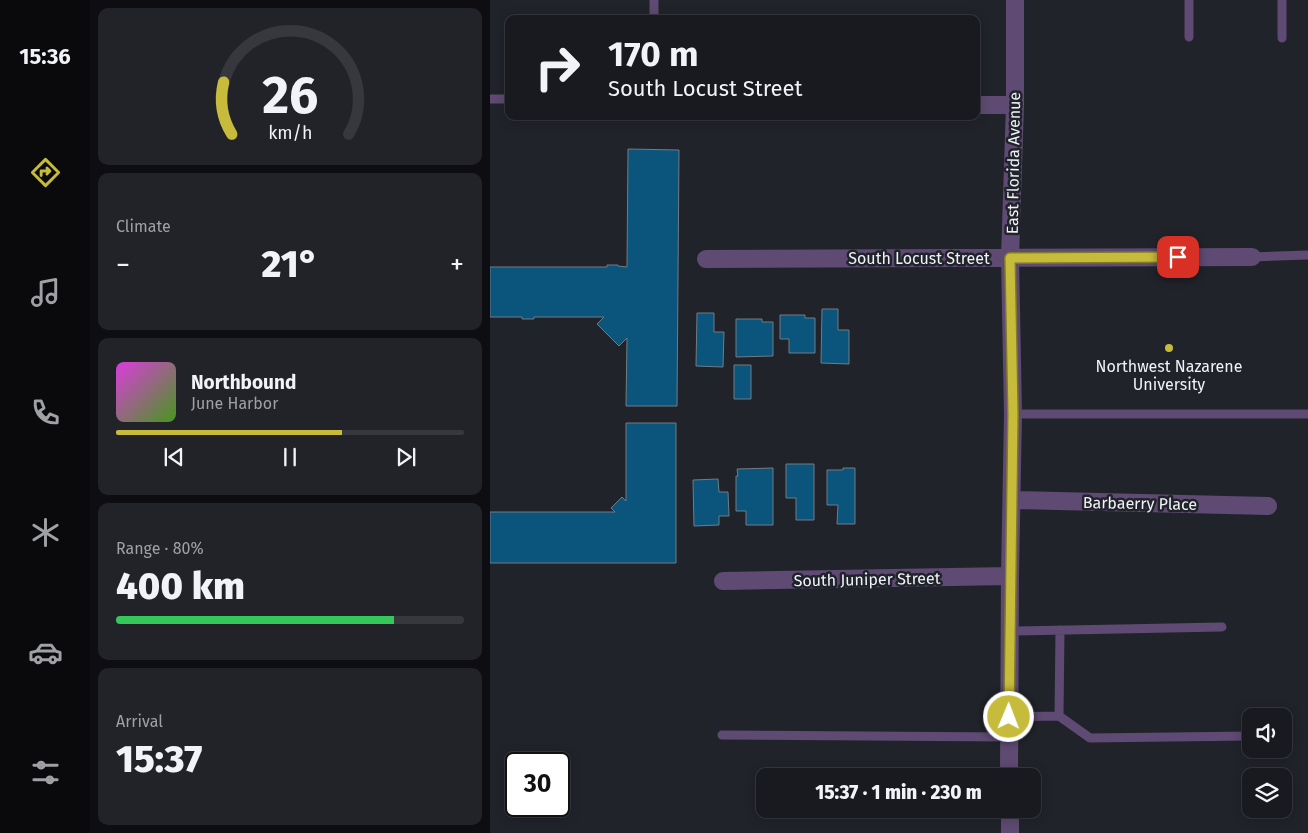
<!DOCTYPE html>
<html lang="en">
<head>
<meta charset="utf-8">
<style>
	:root { --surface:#191a20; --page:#222329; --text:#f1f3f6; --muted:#9fa1a5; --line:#37383e; --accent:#c7bb3c }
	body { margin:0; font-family:"Fira Sans",sans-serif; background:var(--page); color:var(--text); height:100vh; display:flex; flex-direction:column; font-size:19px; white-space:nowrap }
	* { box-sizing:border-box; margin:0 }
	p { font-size:16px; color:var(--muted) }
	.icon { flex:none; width:28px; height:28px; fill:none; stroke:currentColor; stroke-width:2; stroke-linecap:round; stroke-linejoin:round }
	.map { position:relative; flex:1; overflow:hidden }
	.side { display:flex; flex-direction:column; gap:8px; padding:8px; background:#0e0e12; width:400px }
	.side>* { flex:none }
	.hud { position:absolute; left:15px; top:15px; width:475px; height:105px; border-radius:10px; box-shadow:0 2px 12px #0003,0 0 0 1px var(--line); background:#191a20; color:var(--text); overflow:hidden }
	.tools { position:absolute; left:752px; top:708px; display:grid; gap:10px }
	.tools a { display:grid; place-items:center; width:50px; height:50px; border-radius:10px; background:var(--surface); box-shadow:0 2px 12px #0003,0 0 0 1px var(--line); font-size:25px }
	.speed { position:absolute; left:15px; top:752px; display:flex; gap:10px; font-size:25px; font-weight:700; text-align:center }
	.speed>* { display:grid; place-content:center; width:65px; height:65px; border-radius:50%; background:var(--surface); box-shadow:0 2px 12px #0003,0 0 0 1px var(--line); line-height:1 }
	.speed .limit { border:2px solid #111; border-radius:8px; background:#fff; color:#111 }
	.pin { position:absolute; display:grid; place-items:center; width:42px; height:42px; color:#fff; margin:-21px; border-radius:10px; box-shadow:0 2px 8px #0006 }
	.me { position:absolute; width:55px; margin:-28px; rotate:1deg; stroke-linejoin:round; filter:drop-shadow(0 0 4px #0008) }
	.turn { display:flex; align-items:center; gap:18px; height:105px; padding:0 20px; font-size:22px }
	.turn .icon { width:65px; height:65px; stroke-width:2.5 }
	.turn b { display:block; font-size:35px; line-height:42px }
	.big { font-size:38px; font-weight:800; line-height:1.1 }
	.side .tile { flex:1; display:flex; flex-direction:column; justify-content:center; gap:8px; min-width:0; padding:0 18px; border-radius:10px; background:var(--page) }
	.side .dial { align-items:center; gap:0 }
	.dial svg { height:130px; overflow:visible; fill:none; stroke:var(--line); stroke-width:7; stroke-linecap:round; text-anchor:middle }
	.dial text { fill:var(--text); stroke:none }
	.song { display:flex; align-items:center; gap:15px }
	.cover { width:60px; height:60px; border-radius:8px; background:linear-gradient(135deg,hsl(300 70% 55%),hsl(100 70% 35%)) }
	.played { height:5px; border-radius:2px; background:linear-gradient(90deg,var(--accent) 65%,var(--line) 65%) }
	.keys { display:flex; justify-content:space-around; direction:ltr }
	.heat { display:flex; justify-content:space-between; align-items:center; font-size:28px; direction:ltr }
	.charge { height:8px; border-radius:4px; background:linear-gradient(90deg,#34c759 80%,var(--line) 0) }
	.trip { position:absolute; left:266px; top:768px; width:285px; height:50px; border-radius:10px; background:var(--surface); box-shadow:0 2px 12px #0003,0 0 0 1px var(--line); font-weight:800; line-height:50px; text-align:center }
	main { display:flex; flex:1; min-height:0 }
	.tabs { display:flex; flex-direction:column; width:90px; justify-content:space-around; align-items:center; background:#0a0a0d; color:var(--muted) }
	.tabs .icon { width:35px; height:35px }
	.tabs .active { color:var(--accent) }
	.tabs b { font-size:22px; color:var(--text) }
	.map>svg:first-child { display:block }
</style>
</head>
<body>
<main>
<nav class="tabs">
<b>15:36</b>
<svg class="icon active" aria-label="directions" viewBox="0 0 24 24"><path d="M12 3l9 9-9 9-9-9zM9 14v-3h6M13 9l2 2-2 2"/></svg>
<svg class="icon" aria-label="music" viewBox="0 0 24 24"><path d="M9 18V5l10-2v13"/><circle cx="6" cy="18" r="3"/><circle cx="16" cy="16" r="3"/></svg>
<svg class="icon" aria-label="phone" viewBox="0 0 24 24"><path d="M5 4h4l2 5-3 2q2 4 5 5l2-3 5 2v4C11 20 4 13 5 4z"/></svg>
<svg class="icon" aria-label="climate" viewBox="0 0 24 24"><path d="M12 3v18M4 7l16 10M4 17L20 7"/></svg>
<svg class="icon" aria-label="car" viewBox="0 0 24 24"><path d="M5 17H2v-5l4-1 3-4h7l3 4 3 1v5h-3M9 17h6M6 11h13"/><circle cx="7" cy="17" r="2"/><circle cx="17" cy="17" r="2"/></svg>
<svg class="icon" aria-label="filters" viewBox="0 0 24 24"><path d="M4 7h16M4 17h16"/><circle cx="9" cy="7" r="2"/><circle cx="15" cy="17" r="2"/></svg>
</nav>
<section class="side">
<div class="tile dial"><svg viewBox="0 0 100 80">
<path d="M14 69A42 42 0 1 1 86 69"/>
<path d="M14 69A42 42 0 0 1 9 37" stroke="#c7bb3c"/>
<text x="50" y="56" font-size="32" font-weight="700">26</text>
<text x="50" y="72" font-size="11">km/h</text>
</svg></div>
<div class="tile"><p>Climate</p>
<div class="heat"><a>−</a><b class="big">21°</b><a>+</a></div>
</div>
<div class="tile">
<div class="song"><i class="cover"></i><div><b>Northbound</b><p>June Harbor</p></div></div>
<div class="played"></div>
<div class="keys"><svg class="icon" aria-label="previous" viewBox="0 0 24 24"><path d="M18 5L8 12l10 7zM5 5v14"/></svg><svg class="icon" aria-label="pause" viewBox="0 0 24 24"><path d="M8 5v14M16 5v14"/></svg><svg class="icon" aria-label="next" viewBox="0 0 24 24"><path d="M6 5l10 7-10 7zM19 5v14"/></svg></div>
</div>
<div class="tile"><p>Range · 80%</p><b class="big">400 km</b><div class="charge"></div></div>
<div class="tile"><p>Arrival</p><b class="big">15:37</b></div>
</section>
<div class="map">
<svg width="818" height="833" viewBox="0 0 818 833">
	<rect width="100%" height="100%" fill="#21232b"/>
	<path fill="#0b557d" stroke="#727c83" d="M138,149L189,150L187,406H136L137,338L129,346L107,324L114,317H44V319H32V317H0V267H117V265H128V266L137,267Z
		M332,309H348V330H359V364L331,363Z
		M207,313H224V332H234L233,367L206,366Z
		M290,315H315V318H325V353H299V339H290Z
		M246,319H272V322H283V356L246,357Z
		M244,365H261V399H244Z
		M136,423H186V563H0V512H125L121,508L132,497L136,501Z
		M296,464H324V520H306V498H296Z
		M283,468V525H256V511H246V476H248L247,469Z
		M353,468H365V524H347L348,505H337V470H353Z
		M228,479L229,492H238L239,516H229V525L204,526L203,480Z"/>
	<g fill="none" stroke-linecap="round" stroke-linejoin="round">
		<path stroke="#5e4a72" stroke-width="9" d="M164,0V19
			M699,37V0
			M792,38V0
			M0,99H19
			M762,257L818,255
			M523,414H818
			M520,631L732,627
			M569,716L600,738L761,736
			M519,717L569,716L570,630
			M232,735L519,737"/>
		<path stroke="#5e4a72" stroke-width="18" d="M486,105H525
			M216,259L762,257
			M522,500L778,506
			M233,581L520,576
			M519,776L520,576L523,414L520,258L525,105V0
			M520,809V833"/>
	</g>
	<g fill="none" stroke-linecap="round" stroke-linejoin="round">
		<g stroke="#817a27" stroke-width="12">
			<path id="route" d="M519,717L523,414L520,258L688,257"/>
		</g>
		<use href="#route" stroke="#c7bb3c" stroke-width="9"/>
	</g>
	<circle fill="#c7bb3c" stroke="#21232b" stroke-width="2" cx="679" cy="348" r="5"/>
	<g text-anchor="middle" stroke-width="5" stroke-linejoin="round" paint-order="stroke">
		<g font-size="16" fill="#f0f2f8" stroke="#21232b">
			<text transform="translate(523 163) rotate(-89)" y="6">East Florida Avenue</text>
			<text x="429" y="264">South Locust Street</text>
			<text transform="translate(650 503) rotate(1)" y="6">Barbaerry Place</text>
			<text transform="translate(377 579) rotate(-1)" y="6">South Juniper Street</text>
		</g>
		<g font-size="16" fill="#f0f2f8" stroke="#21232b">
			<text x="679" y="372">Northwest Nazarene<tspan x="679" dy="18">University</tspan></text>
		</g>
	</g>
</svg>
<div class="tools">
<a><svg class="icon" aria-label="sound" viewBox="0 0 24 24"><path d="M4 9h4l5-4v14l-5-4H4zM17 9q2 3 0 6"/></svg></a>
<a><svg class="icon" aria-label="layers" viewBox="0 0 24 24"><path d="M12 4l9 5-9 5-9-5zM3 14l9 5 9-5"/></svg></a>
</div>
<div class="speed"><div class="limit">30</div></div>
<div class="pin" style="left:688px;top:257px;background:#d93025"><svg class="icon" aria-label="arrive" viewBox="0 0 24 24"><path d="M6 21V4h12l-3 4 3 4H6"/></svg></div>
<svg class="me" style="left:519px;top:717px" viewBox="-20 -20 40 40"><circle r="17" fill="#c7bb3c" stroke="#fff" stroke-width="3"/><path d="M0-11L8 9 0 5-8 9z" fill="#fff"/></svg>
<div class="trip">15:37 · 1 min · 230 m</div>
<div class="hud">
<div class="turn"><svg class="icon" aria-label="right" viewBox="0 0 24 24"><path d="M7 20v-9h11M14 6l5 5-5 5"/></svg><div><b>170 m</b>South Locust Street</div></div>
</div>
</div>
</main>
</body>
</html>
